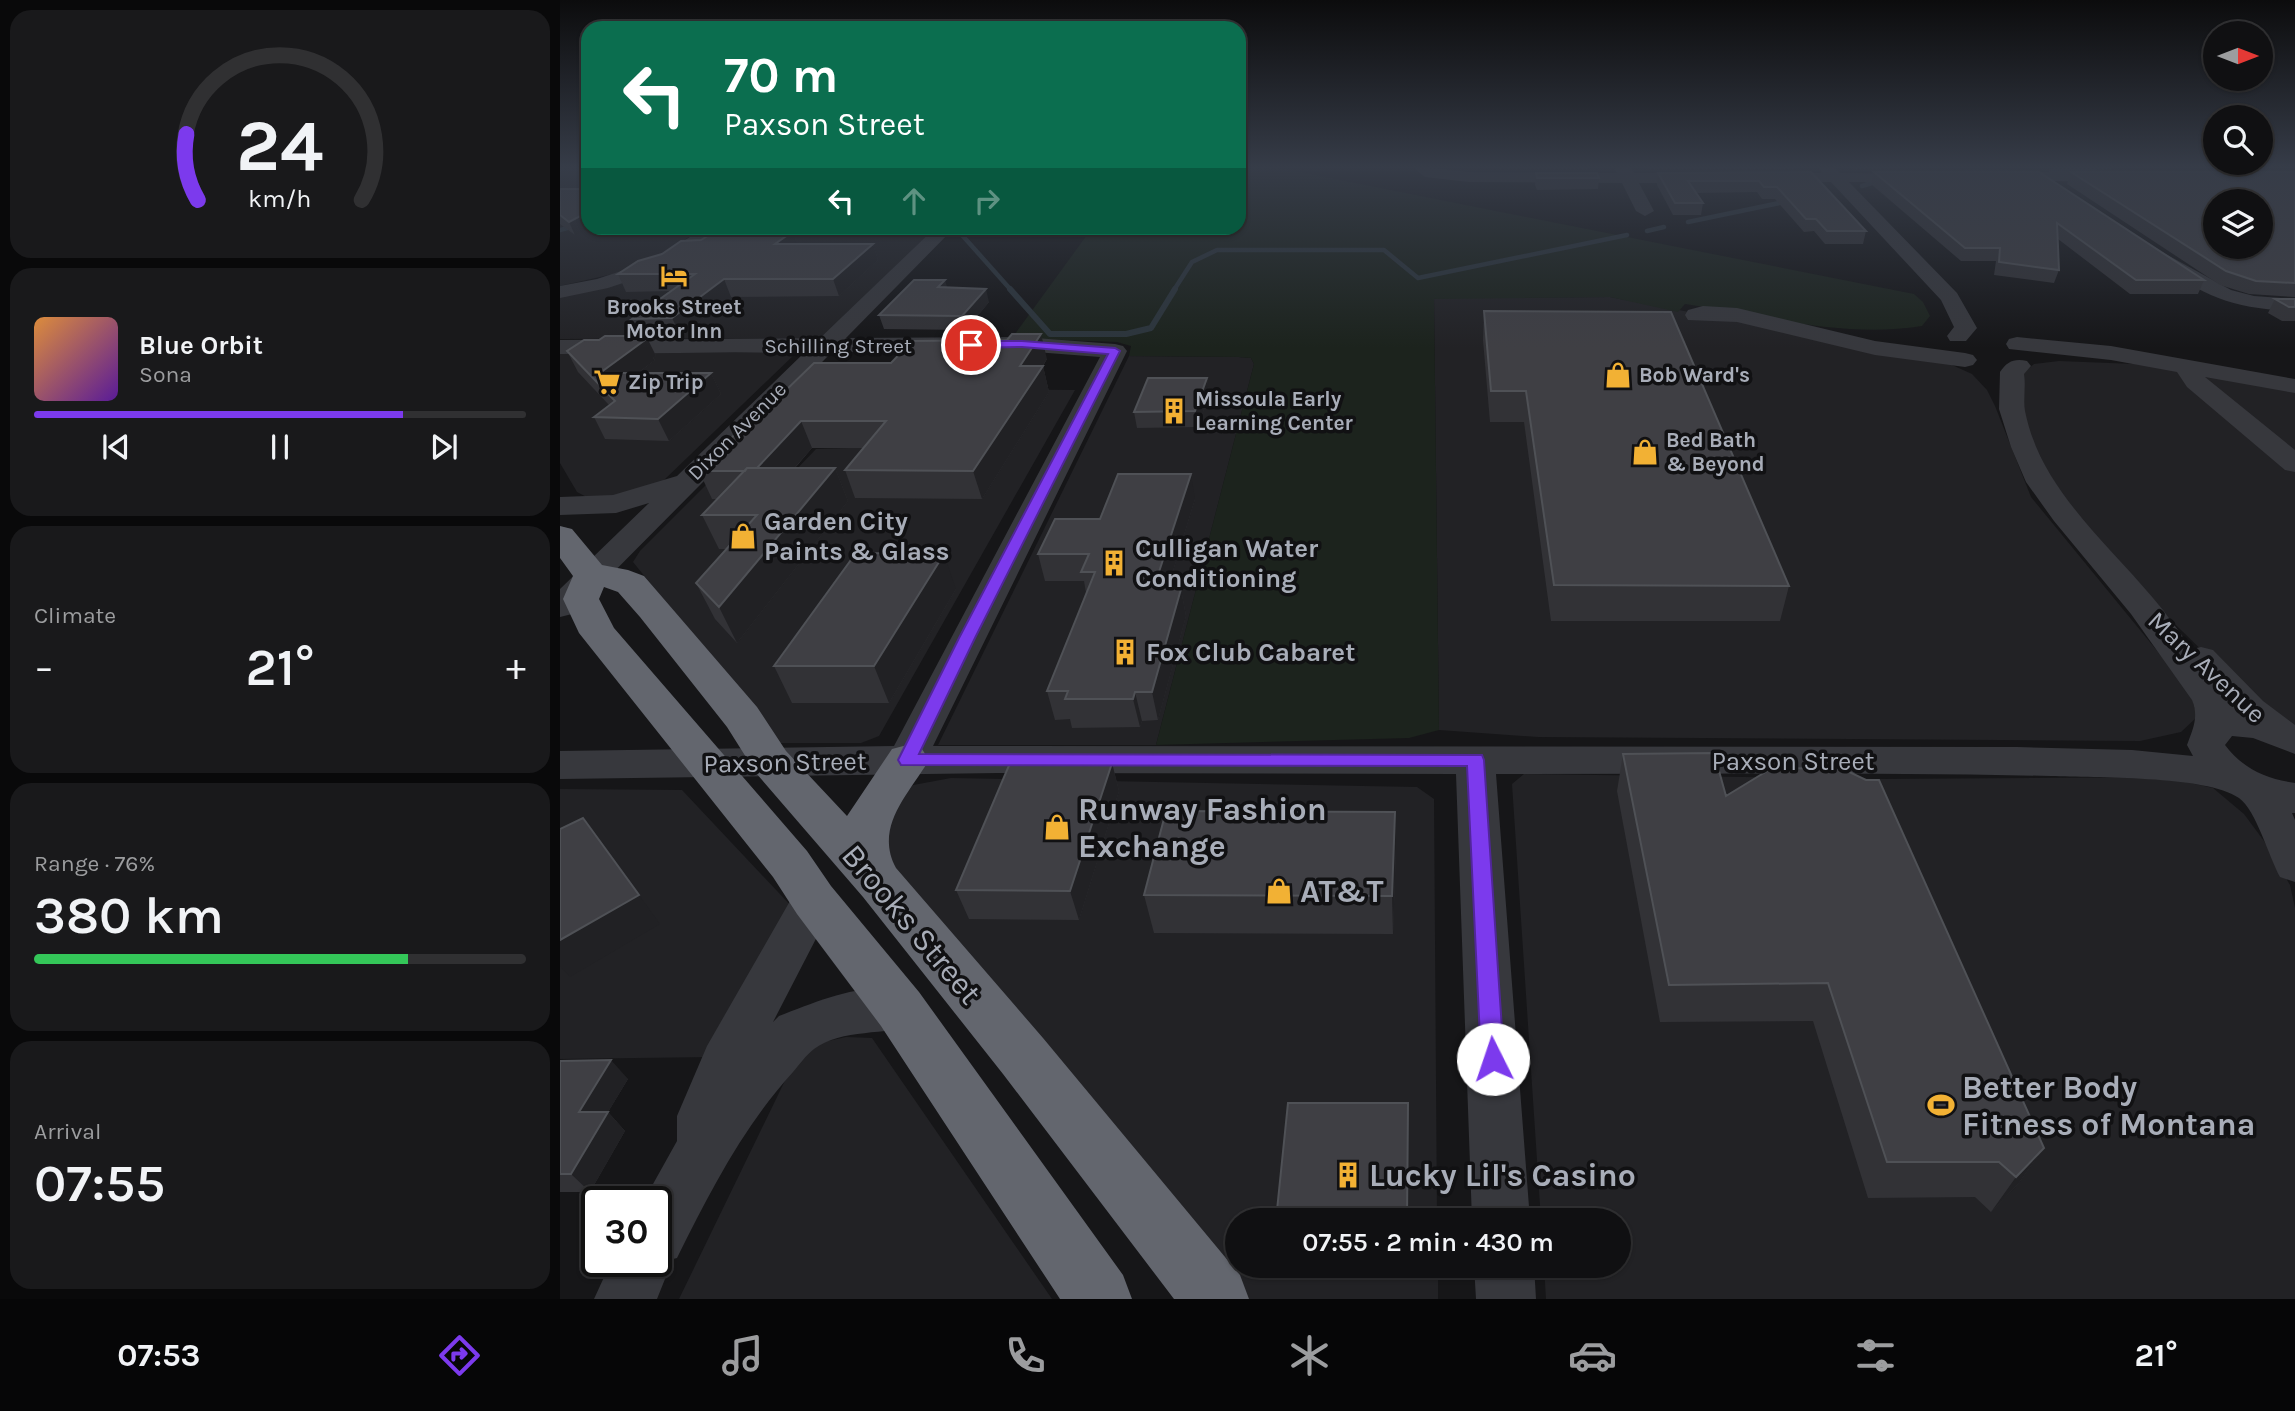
<!DOCTYPE html>
<html lang="en">
<head>
<meta charset="utf-8">
<style>
	:root { --surface:#101012; --page:#19191b; --text:#f1f3f6; --muted:#9c9d9f; --line:#303032; --accent:#7c3aed }
	body { margin:0; font-family:Karla,sans-serif; background:var(--page); color:var(--text); height:100vh; display:flex; flex-direction:column; font-size:26px; white-space:nowrap }
	* { box-sizing:border-box; margin:0 }
	p { font-size:23px; color:var(--muted) }
	.icon { flex:none; width:38px; height:38px; fill:none; stroke:currentColor; stroke-width:2; stroke-linecap:round; stroke-linejoin:round }
	.map { position:relative; flex:1; overflow:hidden }
	.details { display:flex; flex-direction:column; gap:10px; padding:10px; background:#09090a; width:560px }
	.details>* { flex:none }
	.banner { position:absolute; left:21px; top:21px; width:665px; height:214px; border-radius:21px; box-shadow:0 2px 5px #0004,0 0 0 2px var(--line); background:#0b6e4f; color:#fff; overflow:hidden }
	.needle { width:46px; rotate:90deg }
	.controls { position:absolute; left:1643px; top:21px; display:grid; gap:14px }
	.controls a { display:grid; place-items:center; width:70px; height:70px; border-radius:50%; background:var(--surface); box-shadow:0 2px 5px #0004,0 0 0 2px var(--line); font-size:35px }
	.speed { position:absolute; left:21px; top:1186px; display:flex; gap:14px; font-size:35px; font-weight:700; text-align:center }
	.speed>* { display:grid; place-content:center; width:91px; height:91px; border-radius:50%; background:var(--surface); box-shadow:0 2px 5px #0004,0 0 0 2px var(--line); line-height:1 }
	.speed .limit { border:4px solid #111; border-radius:10px; background:#fff; color:#111 }
	.pin { position:absolute; display:grid; place-items:center; width:60px; height:60px; color:#fff; margin:-30px; border:4px solid #fff; border-radius:50%; box-shadow:0 2px 7px #0007 }
	.me { position:absolute; width:77px; margin:-38px; rotate:356deg; stroke-linejoin:round; filter:drop-shadow(0 0 5px #0008) }
	.turn { display:flex; align-items:center; gap:24px; height:147px; padding:0 28px; font-size:32px }
	.turn .icon { width:91px; height:91px; stroke-width:2.5 }
	.turn b { display:block; font-size:49px; line-height:60px }
	.lanes { display:flex; align-items:center; height:66px; padding:0 28px; background:#0003; justify-content:center; gap:35px; direction:ltr }
	.lanes .off { opacity:.35 }
	.big { font-size:52px; font-weight:600; line-height:1.1 }
	.details .widget { flex:1; display:flex; flex-direction:column; justify-content:center; gap:10px; min-width:0; padding:0 24px; border-radius:21px; background:var(--page) }
	.details .dial { align-items:center; gap:0 }
	.dial svg { height:182px; overflow:visible; fill:none; stroke:var(--line); stroke-width:7; stroke-linecap:round; text-anchor:middle }
	.dial text { fill:var(--text); stroke:none }
	.song { display:flex; align-items:center; gap:21px }
	.cover { width:84px; height:84px; border-radius:10px; background:linear-gradient(135deg,hsl(30 70% 55%),hsl(270 70% 35%)) }
	.played { height:7px; border-radius:4px; background:linear-gradient(90deg,var(--accent) 75%,var(--line) 75%) }
	.keys { display:flex; justify-content:space-around; direction:ltr }
	.heat { display:flex; justify-content:space-between; align-items:center; font-size:38px; direction:ltr }
	.charge { height:10px; border-radius:5px; background:linear-gradient(90deg,#34c759 76%,var(--line) 0) }
	.trip { position:absolute; left:665px; top:1208px; width:406px; height:70px; border-radius:35px; background:var(--surface); box-shadow:0 2px 5px #0004,0 0 0 2px var(--line); font-weight:600; line-height:70px; text-align:center }
	.dock { display:flex; height:112px; justify-content:space-around; align-items:center; background:#060607; color:var(--muted) }
	.dock .icon { width:49px; height:49px }
	.dock .active { color:var(--accent) }
	.dock b { font-size:32px; color:var(--text) }
	main { display:flex; flex:1; min-height:0 }
	.map>svg:first-child { display:block }
</style>
</head>
<body>
<main>
<section class="details">
<div class="widget dial"><svg viewBox="0 0 100 80">
<path d="M14 69A42 42 0 1 1 86 69"/>
<path d="M14 69A42 42 0 0 1 9 40" stroke="#7c3aed"/>
<text x="50" y="56" font-size="32" font-weight="700">24</text>
<text x="50" y="72" font-size="11">km/h</text>
</svg></div>
<div class="widget">
<div class="song"><i class="cover"></i><div><b>Blue Orbit</b><p>Sona</p></div></div>
<div class="played"></div>
<div class="keys"><svg class="icon" aria-label="previous" viewBox="0 0 24 24"><path d="M18 5L8 12l10 7zM5 5v14"/></svg><svg class="icon" aria-label="pause" viewBox="0 0 24 24"><path d="M8 5v14M16 5v14"/></svg><svg class="icon" aria-label="next" viewBox="0 0 24 24"><path d="M6 5l10 7-10 7zM19 5v14"/></svg></div>
</div>
<div class="widget"><p>Climate</p>
<div class="heat"><a>−</a><b class="big">21°</b><a>+</a></div>
</div>
<div class="widget"><p>Range · 76%</p><b class="big">380 km</b><div class="charge"></div></div>
<div class="widget"><p>Arrival</p><b class="big">07:55</b></div>
</section>
<div class="map">
<svg width="1735" height="1299" viewBox="0 0 1735 1299">
	<rect width="100%" height="100%" fill="#161618"/>
	<path fill="#222225" d="M0,166H28V228H143L92,260L53,274L0,286Z
		M169,228H377L260,338L0,339V297L116,261Z
		M1050,297L1381,360L1412,374L1427,390L1435,406L1471,497L1630,691L1637,717L1621,732L1580,741L978,737L879,730L874,298Z
		M0,353H229L235,354L103,481L36,502L17,492L0,463Z
		M569,356L679,357L691,358L694,364L596,745H378Z
		M1499,361L1600,365L1735,391V729L1699,706L1582,592L1505,499L1485,466L1465,424L1458,377L1474,364Z
		M369,389L515,390L319,736L301,743H220L73,562L80,551L155,476L232,474L256,449L320,447Z
		M964,774L1319,779L1604,777L1653,788L1684,814L1704,841L1730,885L1735,908V1299H986L984,1265H1059V1220H981L952,784Z
		M391,778L857,787L874,799L877,1220H677V1265H878V1299H675L309,842L348,786Z
		M0,789L122,790L234,909L152,1057L0,1059Z
		M286,1037L312,1038L492,1299H119L234,1062L259,1043Z"/>
	<path fill="#1c231d" d="M679,166H710L1354,294L1363,302L1370,316L1362,326C1283,339 1203,315 1125,304L1118,312L1050,297L874,299L879,730L849,738L596,745L694,364L691,358L679,357L569,356L571,346L557,342L452,338L532,228H679Z"/>
	<g fill="none" stroke-linecap="round" stroke-linejoin="round">
		<path stroke="#2c353c" stroke-width="4.5" d="M1491,171L1554,166
			M1406,172H1451
			M1302,186L1318,181
			M1128,222L1229,201
			M0,230L28,222
			M1087,231L1104,227
			M402,235L451,290
			M614,290L632,262L657,250H824L858,278L1067,235"/>
		<path stroke="#2c353c" stroke-width="6" d="M450,289L490,334H566L591,328L615,289"/>
		<path fill="#37383d" fill-rule="evenodd" d="M851,166L909,172L1057,173L1054,166H1070L1074,173H1143L1151,178L1143,183H1079L1094,211L1085,216L1076,211L1062,183L909,182L865,177Z
			M1261,166H1273L1280,173L1366,174L1368,177L1360,182H1289L1397,293L1417,328L1406,341H1390L1387,336L1394,327L1381,300L1271,182L1210,183L1202,178L1210,173H1262L1259,169Z
			M1658,166H1679L1735,193V205Z
			M1437,172H1556L1564,177L1556,182L1431,180L1429,177Z
			M144,228H165L108,268L48,288L0,298V286L37,279L94,260Z
			M375,228H394L286,338L462,337L555,344L563,346L567,351L373,746L1457,747L1572,750L1633,756L1627,745C1633,729 1639,717 1632,700L1571,614L1494,521L1466,482L1451,447L1439,409L1440,372C1447,361 1455,358 1467,361L1471,366L1464,374C1466,386 1463,400 1465,411C1480,487 1545,541 1593,598C1607,614 1619,632 1632,649L1641,647L1653,650L1703,701L1735,725V754L1693,738L1672,736L1665,745C1683,769 1707,779 1735,783V813H1732L1735,820V882L1720,877C1709,857 1696,810 1679,798C1646,775 1533,778 1491,776C1306,772 1121,774 936,774L970,1220H912L896,774L439,773L0,779V751L334,746L540,357L462,351L272,352L12,614L0,617V589L89,503L56,513L0,515V497L53,495L117,476L245,352L0,354V340L260,338Z
			M1602,252L1671,290L1694,296L1735,299V311C1673,309 1646,297 1595,262L1592,258L1595,254Z
			M1143,306L1177,308L1315,341L1405,353L1413,355L1417,360L1413,365L1405,367L1315,355L1177,322L1128,320L1125,315L1128,310Z
			M1457,337L1551,346L1735,379V393L1645,377L1735,450V472L1725,470L1627,387L1617,372L1551,360L1449,349L1446,344L1449,339Z
			M254,882L270,887L276,900L213,1022L219,1016C261,1000 313,977 357,994L365,1009L357,1024C326,1036 282,1028 254,1049C246,1055 239,1065 233,1072C183,1127 150,1192 117,1258L113,1259L97,1299H34L51,1262H96V1202H83L117,1141V1116L147,1046L238,887Z
			M914,1265H974L976,1299H916Z"/>
		<path fill="#63666e" fill-rule="evenodd" d="M0,526L12,529L42,565L68,570L84,576L197,707L226,751L287,816L332,749L347,745L362,749L369,760C348,795 314,827 336,868L483,1038L680,1275L689,1299H614L443,1074L303,897L196,773L167,727L80,617L58,592L44,587L39,599L54,628L247,851L271,886L359,992L563,1275L572,1299H500L321,1026L237,914L213,877L19,633L3,599L13,576L0,558Z"/>
	</g>
	<path fill="#323236" d="M895,166H1031L1030,169L895,168Z
		M1087,166H1235L1234,169H1088Z
		M1291,166H1735V168L1477,166L1294,169Z
		M1251,172L1306,231L1303,244H1265L1254,231L1244,232L1215,199H1202L1197,192L1136,193L1143,203L1141,215H1113L1097,185L1098,173Z
		M1314,172H1479L1644,280L1638,294H1570L1498,239L1499,270L1494,283L1434,275L1436,261H1401L1311,184Z
		M1511,172H1735V297L1689,294L1660,285L1507,184Z
		M976,173L1039,178L1038,189L977,190L975,185Z
		M0,189L15,235L0,224Z
		M236,244H313L318,260L279,296L171,297L121,336L87,337L96,356L93,358L95,360L78,373H151L161,394L109,441L45,439L34,417L49,405L18,372L7,351L39,340L80,336L72,319L110,291L66,292L58,274Z
		M387,288L429,302L406,330L324,329L319,315Z
		M1715,299H1735V321H1722L1708,313Z
		M924,311L1229,586L1220,621H991L964,422H930L923,340Z
		M487,359L483,366L489,392L422,499L295,498L285,470L303,448H252L235,468H275L288,501L177,643L155,619L136,583L167,549H159L142,515L157,499H152L139,471L331,363Z
		M647,378L649,394L638,427L577,428L574,412Z
		M635,499L609,584L610,589H621L626,616L598,720L582,721L580,727L512,728L510,719L495,720L487,691L526,593L524,581H485L478,554L540,519Z
		M396,589L329,703H232L214,666Z
		M1063,754L1166,796L1484,1148L1458,1184L1431,1212L1415,1197L1308,1198L1253,1021L1100,1022L1057,791Z
		M552,763L559,791L519,920L409,919L396,890Z
		M836,849L833,934L594,933L584,895Z
		M0,1061L68,1079L48,1112L65,1131L30,1192H0Z
		M715,1265H847V1277H718Z"/>
	<path fill="#212124" d="M28,212V228L15,235L9,222Z
		M232,232L238,248L215,244Z
		M313,244L318,260L279,296L273,279Z
		M164,279L171,297L121,336L112,318Z
		M385,280L389,293L378,287Z
		M426,289L429,302L406,330L402,316Z
		M481,334L487,359L469,387L483,366L489,392L422,499L413,471L460,366Z
		M86,336L96,356L93,358L95,360L50,394L40,373Z
		M151,373L161,394L109,441L98,419Z
		M647,378L649,394L638,427L635,411Z
		M241,421L252,448L207,499L194,471Z
		M275,468L288,501L177,643L159,607Z
		M631,474L635,499L609,584L613,604L597,578Z
		M384,554L396,589L329,703L314,666Z
		M621,589L626,616L598,720L592,692Z
		M575,692L582,721L580,727L573,699Z
		M552,763L559,791L519,920L510,891Z
		M835,812L836,849L833,934L832,896Z
		M79,895L100,924L10,977L0,966V940Z
		M51,1060L68,1079L48,1112L65,1131L30,1192L11,1174L19,1112Z
		M848,1103V1220H847Z
		M1484,1148L1458,1184L1431,1212L1456,1177Z"/>
	<path fill="#3f3f44" stroke="#4f5156" stroke-width="2" fill-rule="evenodd" d="M1251,172L1306,231H1267L1256,219H1246L1217,187H1204L1199,181H1128L1143,203H1115L1098,173Z
		M1314,172H1479L1644,280H1576L1497,223L1499,270L1439,262L1440,248H1405Z
		M1511,172H1735V283L1696,281L1666,271ZM1656,201H1701V247H1656Z
		M976,173H1037L1039,178H977Z
		M0,189H28V212L9,222L0,215Z
		M154,232H232L215,244H313L273,279H164L112,318L72,319L135,274H58L78,261L102,254L121,241L141,240Z
		M354,280H385L378,287L426,289L402,316L319,315Z
		M1715,299H1735V307H1729Z
		M924,311L1111,312L1229,586L994,585L966,391H931Z
		M452,334H481L460,366H483L413,471L285,470L326,421H241L197,468H187L185,471H139L186,423H192L254,363H331L352,341L447,340Z
		M45,336H86L80,340H85L40,373H151L98,419L34,417L55,401L7,351L24,340H39Z
		M588,378H647L635,411L574,412Z
		M187,468H275L159,607L136,583L197,515H142Z
		M558,474H631L597,578L608,577L605,589H621L592,692H575L573,699H505L508,691H487L535,572H521L529,554H478L495,519H540Z
		M296,553L384,554L314,666H214Z
		M1154,753L1166,796L1212,768L1283,769L1306,780H1319L1484,1148L1456,1177L1439,1162H1327L1268,983L1109,985L1063,754Z
		M450,763H552L510,891L396,890Z
		M606,811L835,812L832,896L584,895Z
		M23,818L79,895L0,940V829Z
		M51,1060L19,1112H48L11,1174H0V1061Z
		M728,1103H848L847,1220H716Z"/>
	<linearGradient id="sky" x2="0" y2="1"><stop stop-color="#0c0c0d"/><stop offset="0.48" stop-color="#363c48"/><stop offset="1" stop-color="#363c48" stop-opacity="0"/></linearGradient>
	<rect width="1735" height="348" fill="url(#sky)"/>
	<path fill="#7c3aed" stroke="#51269a" stroke-width="2" d="M462,341L555,348L560,351L415,638L359,754L922,755L924,760L944,1059L941,1066L933,1069L925,1066L921,1059L907,766L341,765L338,760L399,638L548,354L462,347L411,348L405,345L411,341Z"/>
	<defs>
		<g id="hotel-bare" transform="scale(2.1)"><path d="M-6-4.5h1.5V1H6V5H4.5V3h-9V5H-6ZM-4 0a1.8 1.8 0 1 1 3.6 0ZM.5 0V-2.5h3Q6-2.5 6 0Z" fill="#f2b134" stroke="#111113" stroke-width="2.5" paint-order="stroke"/></g>
		<g id="shop-bare" transform="scale(2.1)"><path d="M-5-2.5h2.3a2.7 3.5 0 0 1 5.4 0H5L5.5 6h-11ZM-1.5-2.5h3a1.5 2.3 0 0 0-3 0Z" fill="#f2b134" stroke="#111113" stroke-width="2.5" paint-order="stroke"/></g>
		<g id="supermarket-bare" transform="scale(2.1)"><path d="M-6-5.5h2.5l.6 2H6L4.5 2H-2.5L-4.4-4H-6ZM-1.5 3.2a1.3 1.3 0 1 0 .1 0ZM3 3.2a1.3 1.3 0 1 0 .1 0Z" fill="#f2b134" stroke="#111113" stroke-width="2.5" paint-order="stroke"/></g>
		<g id="building-bare" transform="scale(2.1)"><path d="M-4-6H4V6H1V3H-1V6H-4ZM-2.5-4.3h1.7v1.8h-1.7ZM.8-4.3h1.7v1.8H.8ZM-2.5-1h1.7V.8h-1.7ZM.8-1h1.7V.8H.8Z" fill="#f2b134" stroke="#111113" stroke-width="2.5" paint-order="stroke"/></g>
		<g id="stadium-bare" transform="scale(2.1)"><path d="M0-5a6.5 5 0 1 0 0 10a6.5 5 0 1 0 0-10ZM-3.5-1.8h7v3.6h-7Z" fill="#f2b134" stroke="#111113" stroke-width="2.5" paint-order="stroke"/></g>
	</defs>
	<g fill-rule="evenodd">
		<use href="#hotel-bare" x="114" y="276"/>
		<use href="#shop-bare" x="1058" y="375"/>
		<use href="#supermarket-bare" x="47" y="382"/>
		<use href="#building-bare" x="614" y="411"/>
		<use href="#shop-bare" x="1085" y="452"/>
		<use href="#shop-bare" x="183" y="536"/>
		<use href="#building-bare" x="554" y="563"/>
		<use href="#building-bare" x="565" y="652"/>
		<use href="#shop-bare" x="497" y="827"/>
		<use href="#shop-bare" x="719" y="891"/>
		<use href="#stadium-bare" x="1381" y="1105"/>
		<use href="#building-bare" x="788" y="1175"/>
	</g>
	<g text-anchor="middle" stroke-width="7" stroke-linejoin="round" paint-order="stroke">
		<g font-size="21" font-weight="bold" fill="#a8adb8" stroke="#111113" text-anchor="start">
			<text x="114" y="314" text-anchor="middle">Brooks Street<tspan x="114" dy="24">Motor Inn</tspan></text>
			<text x="1079" y="382">Bob Ward's</text>
			<text x="68" y="389">Zip Trip</text>
			<text x="635" y="406">Missoula Early<tspan x="635" dy="24">Learning Center</tspan></text>
			<text x="1106" y="447">Bed Bath<tspan x="1106" dy="24">&amp; Beyond</tspan></text>
		</g>
		<g font-size="21" fill="#a8adb8" stroke="#111113">
			<text x="278" y="353">Schilling Street</text>
			<text transform="translate(177 431) rotate(-45)" y="7">Dixon Avenue</text>
		</g>
		<g font-size="26" font-weight="bold" fill="#a8adb8" stroke="#111113" text-anchor="start">
			<text x="204" y="530">Garden City<tspan x="204" dy="30">Paints &amp; Glass</tspan></text>
			<text x="575" y="557">Culligan Water<tspan x="575" dy="30">Conditioning</tspan></text>
			<text x="586" y="661">Fox Club Cabaret</text>
		</g>
		<g font-size="26" fill="#a8adb8" stroke="#111113">
			<text transform="translate(1647 667) rotate(43)" y="9">Mary Avenue</text>
			<text x="1233" y="770">Paxson Street</text>
			<text transform="translate(225 762) rotate(-1)" y="9">Paxson Street</text>
		</g>
		<g font-size="32" font-weight="bold" fill="#a8adb8" stroke="#111113" text-anchor="start">
			<text x="518" y="820">Runway Fashion<tspan x="518" dy="37">Exchange</tspan></text>
			<text x="740" y="902">AT&amp;T</text>
			<text x="1402" y="1098">Better Body<tspan x="1402" dy="37">Fitness of Montana</tspan></text>
			<text x="809" y="1186">Lucky Lil's Casino</text>
		</g>
		<g font-size="32" fill="#a8adb8" stroke="#111113">
			<text transform="translate(352 924) rotate(50)" y="11">Brooks Street</text>
		</g>
	</g>
</svg>
<div class="controls">
<a><svg class="needle" viewBox="-14 -14 28 28"><path d="M0-13l5 13h-10z" fill="#e53935"/><path d="M0 13l5-13h-10z" fill="#9c9d9f"/></svg></a>
<a><svg class="icon" aria-label="search" viewBox="0 0 24 24"><circle cx="10" cy="10" r="6"/><path d="M15 15l6 6"/></svg></a>
<a><svg class="icon" aria-label="layers" viewBox="0 0 24 24"><path d="M12 4l9 5-9 5-9-5zM3 14l9 5 9-5"/></svg></a>
</div>
<div class="speed"><div class="limit">30</div></div>
<div class="pin" style="left:411px;top:345px;background:#d93025"><svg class="icon" aria-label="arrive" viewBox="0 0 24 24"><path d="M6 21V4h12l-3 4 3 4H6"/></svg></div>
<svg class="me" style="left:933px;top:1059px" viewBox="-20 -20 40 40"><circle r="19" fill="#fff"/><path d="M0-13L10 11 0 6-10 11z" fill="#7c3aed"/></svg>
<div class="trip">07:55 · 2 min · 430 m</div>
<div class="banner">
<div class="turn"><svg class="icon" aria-label="left" viewBox="0 0 24 24"><path d="M17 20v-9H6M10 6l-5 5 5 5"/></svg><div><b>70 m</b>Paxson Street</div></div>
<div class="lanes"><svg class="icon" aria-label="left" viewBox="0 0 24 24"><path d="M17 20v-9H6M10 6l-5 5 5 5"/></svg><svg class="icon off" aria-label="ahead" viewBox="0 0 24 24"><path d="M12 20V5M6 11l6-6 6 6"/></svg><svg class="icon off" aria-label="right" viewBox="0 0 24 24"><path d="M7 20v-9h11M14 6l5 5-5 5"/></svg></div>
</div>
</div>
</main>
<nav class="dock">
<b>07:53</b>
<svg class="icon active" aria-label="directions" viewBox="0 0 24 24"><path d="M12 3l9 9-9 9-9-9zM9 14v-3h6M13 9l2 2-2 2"/></svg>
<svg class="icon" aria-label="music" viewBox="0 0 24 24"><path d="M9 18V5l10-2v13"/><circle cx="6" cy="18" r="3"/><circle cx="16" cy="16" r="3"/></svg>
<svg class="icon" aria-label="phone" viewBox="0 0 24 24"><path d="M5 4h4l2 5-3 2q2 4 5 5l2-3 5 2v4C11 20 4 13 5 4z"/></svg>
<svg class="icon" aria-label="climate" viewBox="0 0 24 24"><path d="M12 3v18M4 7l16 10M4 17L20 7"/></svg>
<svg class="icon" aria-label="car" viewBox="0 0 24 24"><path d="M5 17H2v-5l4-1 3-4h7l3 4 3 1v5h-3M9 17h6M6 11h13"/><circle cx="7" cy="17" r="2"/><circle cx="17" cy="17" r="2"/></svg>
<svg class="icon" aria-label="filters" viewBox="0 0 24 24"><path d="M4 7h16M4 17h16"/><circle cx="9" cy="7" r="2"/><circle cx="15" cy="17" r="2"/></svg>
<b>21°</b>
</nav>
</body>
</html>
